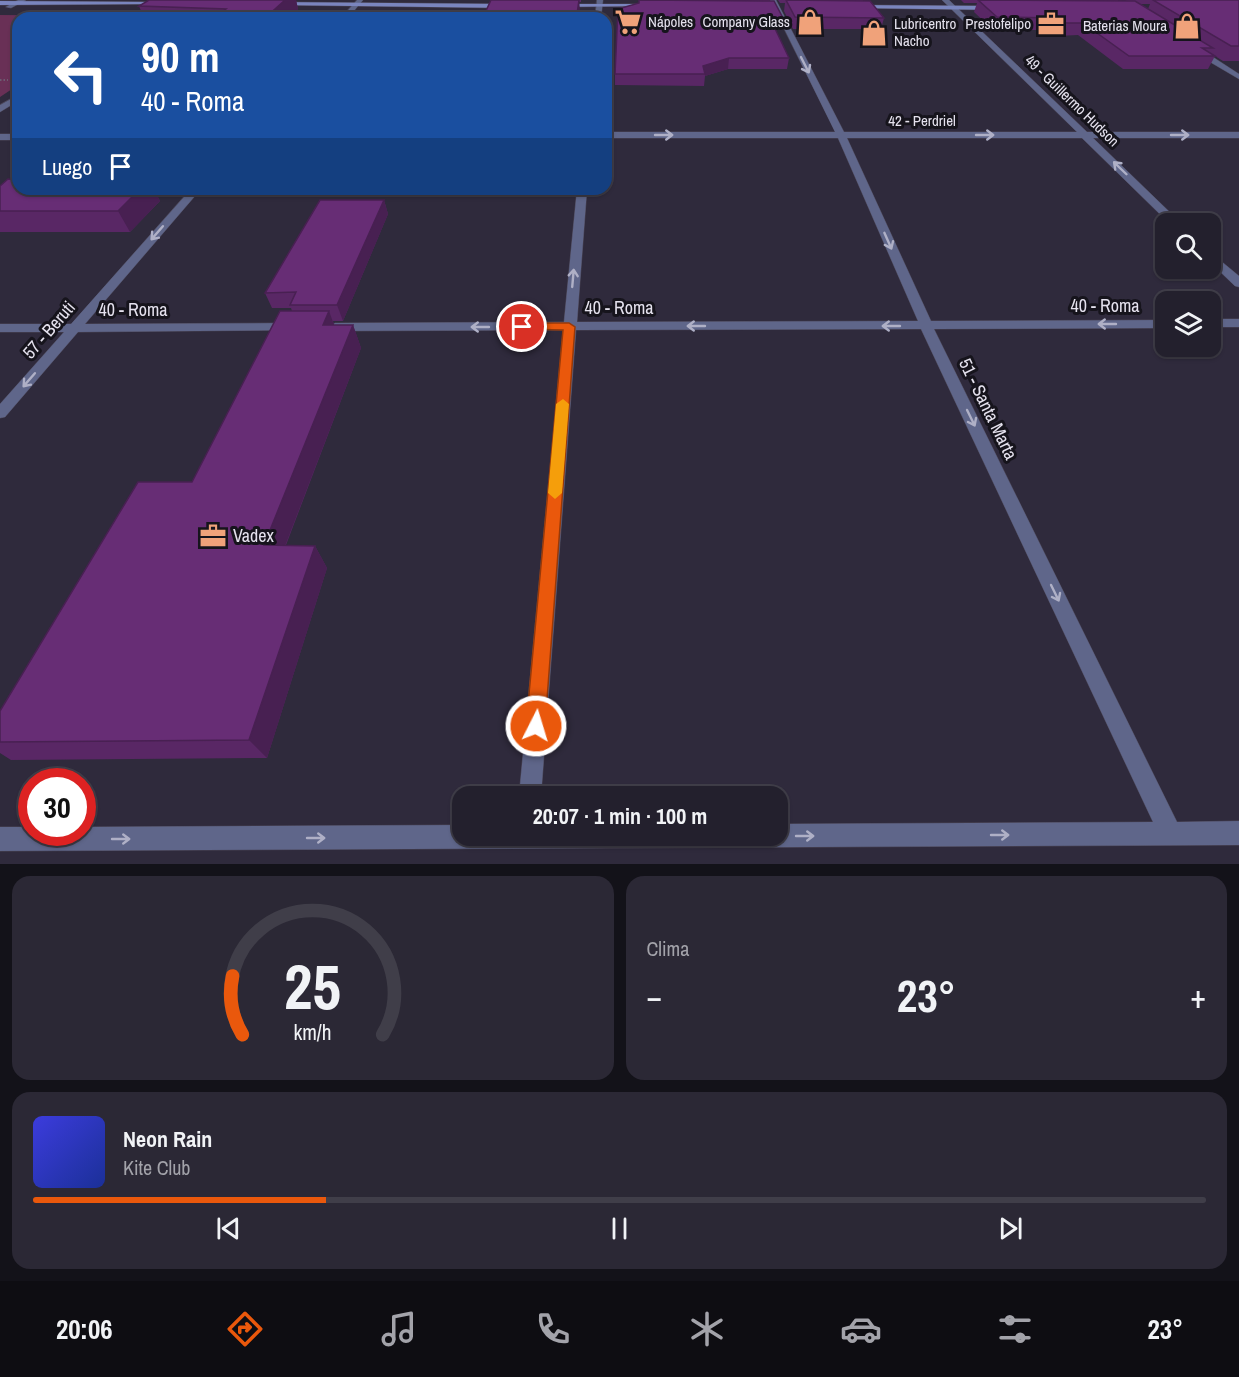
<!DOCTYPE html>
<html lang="es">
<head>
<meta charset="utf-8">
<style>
	:root { --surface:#23202d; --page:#2b2835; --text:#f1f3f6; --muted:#a3a3aa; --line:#403e49; --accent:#ea580c }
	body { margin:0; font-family:"Archivo Narrow",sans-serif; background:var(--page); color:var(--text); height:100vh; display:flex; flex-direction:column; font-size:22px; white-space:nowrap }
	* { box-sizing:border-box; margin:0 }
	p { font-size:20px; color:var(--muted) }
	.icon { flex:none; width:33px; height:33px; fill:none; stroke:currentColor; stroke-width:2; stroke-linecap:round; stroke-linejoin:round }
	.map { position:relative; height:864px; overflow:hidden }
	.side { display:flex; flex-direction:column; gap:12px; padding:12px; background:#131219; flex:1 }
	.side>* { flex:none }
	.top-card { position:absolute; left:12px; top:12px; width:600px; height:183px; border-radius:18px; box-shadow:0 2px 4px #0004,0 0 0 2px var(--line); background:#1a4fa0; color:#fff; overflow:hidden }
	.tools { position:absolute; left:1155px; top:213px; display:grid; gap:12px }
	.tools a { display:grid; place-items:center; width:66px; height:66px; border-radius:12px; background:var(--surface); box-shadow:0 2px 4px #0004,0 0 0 2px var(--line); font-size:30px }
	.speed { position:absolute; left:18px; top:768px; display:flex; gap:12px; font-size:30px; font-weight:700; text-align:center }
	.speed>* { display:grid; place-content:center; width:78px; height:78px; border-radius:50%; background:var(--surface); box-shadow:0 2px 4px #0004,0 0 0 2px var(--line); line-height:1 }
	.speed .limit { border:9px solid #d22; background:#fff; color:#111 }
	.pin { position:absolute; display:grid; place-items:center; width:51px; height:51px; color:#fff; margin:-26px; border:3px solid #fff; border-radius:50%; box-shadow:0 2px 6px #0007 }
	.me { position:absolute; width:66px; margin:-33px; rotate:5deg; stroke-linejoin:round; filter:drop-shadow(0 0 4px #0008) }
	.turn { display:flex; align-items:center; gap:21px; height:126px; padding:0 30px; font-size:27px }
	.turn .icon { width:78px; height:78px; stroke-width:2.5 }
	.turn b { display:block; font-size:42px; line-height:51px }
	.then { display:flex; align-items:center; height:57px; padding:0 30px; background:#0003; gap:12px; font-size:22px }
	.big { font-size:45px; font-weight:700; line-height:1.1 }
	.side .widget { flex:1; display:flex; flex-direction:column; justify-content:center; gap:9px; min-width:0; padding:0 21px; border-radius:18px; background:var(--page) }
	.side .dial { align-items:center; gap:0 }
	.dial svg { height:156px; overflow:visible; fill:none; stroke:var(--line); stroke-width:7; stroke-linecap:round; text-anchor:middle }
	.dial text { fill:var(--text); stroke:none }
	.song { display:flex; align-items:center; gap:18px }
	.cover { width:72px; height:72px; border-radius:9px; background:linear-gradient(135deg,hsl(240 70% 55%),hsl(230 70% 35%)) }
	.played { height:6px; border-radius:3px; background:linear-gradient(90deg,var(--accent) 25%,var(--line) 25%) }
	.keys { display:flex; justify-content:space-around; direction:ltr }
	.heat { display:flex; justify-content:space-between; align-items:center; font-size:33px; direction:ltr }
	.side .tiles { flex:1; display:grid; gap:12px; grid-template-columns:1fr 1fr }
	.widget:last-child { grid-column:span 2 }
	.trip { position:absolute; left:452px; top:786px; width:336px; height:60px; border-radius:18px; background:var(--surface); box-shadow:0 2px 4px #0004,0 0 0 2px var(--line); font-weight:700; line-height:60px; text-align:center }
	.dock { display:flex; height:96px; justify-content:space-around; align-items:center; background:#0e0d12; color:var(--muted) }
	.dock .icon { width:42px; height:42px }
	.dock .selected { color:var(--accent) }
	.dock b { font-size:27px; color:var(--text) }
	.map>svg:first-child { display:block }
</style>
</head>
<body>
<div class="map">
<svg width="1239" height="864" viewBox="0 0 1239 864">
	<rect width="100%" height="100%" fill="#2f2a3c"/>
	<path fill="#693056" d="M0,15L121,16L123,17L18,18V85L0,97Z"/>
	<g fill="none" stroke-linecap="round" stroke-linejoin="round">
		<g stroke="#4c4758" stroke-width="1">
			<path id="minor" d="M18,0H26L11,8L6,7Z
				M161,0H168L142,18H135Z
				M357,0H363L348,18H341Z
				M597,0H603L601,18H595Z
				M770,0H776L844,132H1077L942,0H949L1087,132H1239V138H1093L1182,224H1170L1082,138H847L931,321L1166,320V328L934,329L1177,822L1239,821V845L0,851V827H32V832H82V827L462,825V836H777V824L1153,822L921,329L576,330L541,796H519L563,330L335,331L329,327L335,323L564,322L577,189H587L577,322L918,321L838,138H606V132H835Z
				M1193,48H1199L1239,74V79L1193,52Z
				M18,95V101L0,112V105Z
				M0,134H18V140H0Z
				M191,189H201L85,324L293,323L298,324L299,327L298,330L78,332L5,417L0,418V404L64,332H0V324H71Z
				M1210,252L1239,276V287L1235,286L1210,262Z
				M1210,319H1239V327H1210Z"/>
		</g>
		<g stroke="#4c4758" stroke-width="1">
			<path id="secondary" d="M0,1L162,2L165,4L0,5Z
				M276,2L507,4L510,6L507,8L274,5Z
				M561,4H648L651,6L559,7Z
				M855,5L996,6L999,8L996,10L853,8Z"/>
		</g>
		<path stroke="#6f6b7b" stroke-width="1.5" stroke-dasharray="1.5 2" stroke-linecap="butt" d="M0,80H8"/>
		<use href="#minor" fill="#5f668a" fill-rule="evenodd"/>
		<use href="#secondary" fill="#7a85be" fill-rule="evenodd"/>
	</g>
	<path fill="#592765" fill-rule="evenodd" d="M149,0H307H296L298,9L289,18H144L139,6Z
		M491,0H581V2H579V18H486L485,13Z
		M639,0H769V1L783,18L782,29H775L789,58L787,69H728L705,76L704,86L615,85V74L639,3Z
		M778,0H862L884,18L881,29H793L784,11L785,3H780Z
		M961,0H1118V1H1127L1125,0H1239V61H1223L1215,56L1208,69H1123L1078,35L1057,36L1050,30H993L974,12L977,3H964ZM1140,4H1150L1148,9Z
		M0,186L18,189H154L160,201L130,232H0Z
		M384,200L388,214L343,321H333L334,325H353L361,348L286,545L315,546L327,568L267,758L11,760L0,753V711L192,482L292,311L291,308H272L265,293Z"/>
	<path fill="#482052" d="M285,0H296L298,9L289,18H265Z
		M579,0L580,10L579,18H577Z
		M729,58L728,69L705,76L703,66Z
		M140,189H154L160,201L130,232L118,211Z
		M384,200L388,214L343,321L337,305Z
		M329,311L337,333L323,325Z
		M353,325L361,348L277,567L264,545Z
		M315,546L327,568L267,758L249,740Z"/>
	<path fill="#672d75" stroke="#482052" stroke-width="1.5" d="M149,0H285L265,18H214L226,9L139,6Z
		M491,0H579L577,14L485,13Z
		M639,0L774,1L783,18H770L789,58H729L703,66L705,74H615L618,9L639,3Z
		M786,0L870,1L884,18L795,17Z
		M978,0L1135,1L1213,48H1202L1215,56H1129L1083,23H1062L1055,18L997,17Z
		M1153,0H1239V46H1231Z
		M8,179L18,180V189H140L118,211H0V186Z
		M320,200H384L337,305H290L296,292L265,293Z
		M280,311H329L323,325H353L264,545L315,546L249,740L0,742V711L138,482H192Z"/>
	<defs><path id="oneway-shaft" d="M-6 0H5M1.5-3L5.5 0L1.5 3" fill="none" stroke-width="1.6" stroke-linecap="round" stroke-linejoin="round" transform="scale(1.5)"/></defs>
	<g stroke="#afb0c6">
		<use href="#oneway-shaft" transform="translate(805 65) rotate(63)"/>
		<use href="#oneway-shaft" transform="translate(664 135)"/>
		<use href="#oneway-shaft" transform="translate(985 135)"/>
		<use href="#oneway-shaft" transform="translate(1180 135)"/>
		<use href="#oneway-shaft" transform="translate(1120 168) rotate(-136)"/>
		<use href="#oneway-shaft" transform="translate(157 233) rotate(131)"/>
		<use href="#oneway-shaft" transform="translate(888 241) rotate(66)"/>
		<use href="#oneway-shaft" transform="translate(573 278) rotate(-85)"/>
		<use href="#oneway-shaft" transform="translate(1107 324) rotate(180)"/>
		<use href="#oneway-shaft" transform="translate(696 326) rotate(180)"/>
		<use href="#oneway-shaft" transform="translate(891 326) rotate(180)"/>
		<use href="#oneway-shaft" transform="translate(480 327) rotate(180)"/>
		<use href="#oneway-shaft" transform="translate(29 380) rotate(131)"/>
		<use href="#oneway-shaft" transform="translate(971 418) rotate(64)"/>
		<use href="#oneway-shaft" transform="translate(1055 593) rotate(64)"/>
		<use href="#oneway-shaft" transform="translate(1000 835)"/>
		<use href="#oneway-shaft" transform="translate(805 836)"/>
		<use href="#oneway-shaft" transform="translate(316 838)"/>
		<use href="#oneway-shaft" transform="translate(121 839)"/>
	</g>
	<path fill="#ea580c" stroke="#983908" stroke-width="1.5" d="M522,323H569L575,327L545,726L542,733L536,736L529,733L526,726L563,330L518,329L516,327Z"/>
	<path fill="#f59e0b" d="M563,399L569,404L562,493L555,499L548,493L556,404Z"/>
	<defs>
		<g id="supermarket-bare" transform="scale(2.07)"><path d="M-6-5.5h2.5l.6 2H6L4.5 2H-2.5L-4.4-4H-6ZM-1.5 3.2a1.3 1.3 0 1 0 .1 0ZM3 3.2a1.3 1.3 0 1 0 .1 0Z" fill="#f0a27a" stroke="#16141c" stroke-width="2.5" paint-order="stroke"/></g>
		<g id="shop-bare" transform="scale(2.07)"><path d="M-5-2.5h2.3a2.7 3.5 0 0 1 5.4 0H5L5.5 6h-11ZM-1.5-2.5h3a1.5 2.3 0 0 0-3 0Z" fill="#f0a27a" stroke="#16141c" stroke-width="2.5" paint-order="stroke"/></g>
		<g id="office-bare" transform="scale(2.07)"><path d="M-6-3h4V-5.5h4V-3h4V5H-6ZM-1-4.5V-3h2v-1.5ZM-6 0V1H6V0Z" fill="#f0a27a" stroke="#16141c" stroke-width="2.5" paint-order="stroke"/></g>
	</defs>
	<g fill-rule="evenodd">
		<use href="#supermarket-bare" x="628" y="22"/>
		<use href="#shop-bare" x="810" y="22"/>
		<use href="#office-bare" x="1051" y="24"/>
		<use href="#shop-bare" x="1187" y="26"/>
		<use href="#shop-bare" x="874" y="33"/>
		<use href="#office-bare" x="213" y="536"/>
	</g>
	<g text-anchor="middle" stroke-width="6" stroke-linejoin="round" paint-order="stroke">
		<g font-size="15" fill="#e5e2ee" stroke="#16141c" text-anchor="end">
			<text x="648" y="27" text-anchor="start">Nápoles</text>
			<text x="790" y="27">Company Glass</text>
			<text x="894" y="29" text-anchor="start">Lubricentro<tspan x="894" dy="17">Nacho</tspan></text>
			<text x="1031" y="29">Prestofelipo</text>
			<text x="1167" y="31">Baterias Moura</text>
		</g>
		<g font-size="15" fill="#e5e2ee" stroke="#16141c">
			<text transform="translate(1072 101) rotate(44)" y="5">49 - Guillermo Hudson</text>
			<text x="922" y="126">42 - Perdriel</text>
		</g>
		<g font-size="18" fill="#e5e2ee" stroke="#16141c">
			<text x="1105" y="312">40 - Roma</text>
			<text x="619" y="314">40 - Roma</text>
			<text x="133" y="316">40 - Roma</text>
			<text transform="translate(49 330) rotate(-49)" y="6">57 - Beruti</text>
			<text transform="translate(988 409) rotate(64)" y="6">51 - Santa Marta</text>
		</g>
		<g font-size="18" fill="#e5e2ee" stroke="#16141c" text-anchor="start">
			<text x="233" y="542">Vadex</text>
		</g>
	</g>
</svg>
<div class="tools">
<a><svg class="icon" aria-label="search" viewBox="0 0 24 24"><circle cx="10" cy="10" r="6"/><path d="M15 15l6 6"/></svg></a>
<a><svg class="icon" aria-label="layers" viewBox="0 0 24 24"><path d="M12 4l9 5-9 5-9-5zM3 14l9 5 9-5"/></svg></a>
</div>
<div class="speed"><div class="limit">30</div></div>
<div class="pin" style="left:522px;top:327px;background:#d93025"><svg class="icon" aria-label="arrive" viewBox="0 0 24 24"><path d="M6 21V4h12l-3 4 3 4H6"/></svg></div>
<svg class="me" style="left:536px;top:726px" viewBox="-20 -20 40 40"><circle r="17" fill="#ea580c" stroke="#fff" stroke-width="3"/><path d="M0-11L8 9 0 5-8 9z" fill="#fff"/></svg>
<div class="trip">20:07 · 1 min · 100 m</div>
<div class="top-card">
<div class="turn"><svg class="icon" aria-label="left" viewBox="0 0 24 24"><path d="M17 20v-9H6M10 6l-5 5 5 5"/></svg><div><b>90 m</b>40 - Roma</div></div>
<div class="then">Luego<svg class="icon" aria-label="arrive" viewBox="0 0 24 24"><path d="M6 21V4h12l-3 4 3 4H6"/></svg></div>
</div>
</div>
<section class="side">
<div class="tiles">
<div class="widget dial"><svg viewBox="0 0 100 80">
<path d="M14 69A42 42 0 1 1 86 69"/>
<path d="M14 69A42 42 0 0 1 9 39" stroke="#ea580c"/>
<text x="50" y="56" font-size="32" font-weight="700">25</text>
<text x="50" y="72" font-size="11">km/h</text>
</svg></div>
<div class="widget"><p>Clima</p>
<div class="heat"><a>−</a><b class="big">23°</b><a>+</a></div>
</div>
<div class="widget">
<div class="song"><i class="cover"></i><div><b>Neon Rain</b><p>Kite Club</p></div></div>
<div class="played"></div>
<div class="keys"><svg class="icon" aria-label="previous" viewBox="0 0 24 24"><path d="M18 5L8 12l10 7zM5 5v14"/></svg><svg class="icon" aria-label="pause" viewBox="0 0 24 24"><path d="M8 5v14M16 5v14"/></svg><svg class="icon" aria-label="next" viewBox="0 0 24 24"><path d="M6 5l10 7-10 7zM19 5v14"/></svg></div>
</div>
</div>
</section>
<nav class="dock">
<b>20:06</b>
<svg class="icon selected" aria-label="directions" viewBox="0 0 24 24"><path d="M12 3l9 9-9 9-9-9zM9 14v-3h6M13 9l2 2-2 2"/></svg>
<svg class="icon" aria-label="music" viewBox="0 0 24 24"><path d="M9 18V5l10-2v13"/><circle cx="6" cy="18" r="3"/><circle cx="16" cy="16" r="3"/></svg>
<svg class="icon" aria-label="phone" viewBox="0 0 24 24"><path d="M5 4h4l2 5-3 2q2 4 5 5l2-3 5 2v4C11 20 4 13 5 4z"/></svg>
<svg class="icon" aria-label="climate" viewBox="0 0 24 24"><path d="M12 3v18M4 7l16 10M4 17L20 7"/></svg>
<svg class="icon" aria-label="car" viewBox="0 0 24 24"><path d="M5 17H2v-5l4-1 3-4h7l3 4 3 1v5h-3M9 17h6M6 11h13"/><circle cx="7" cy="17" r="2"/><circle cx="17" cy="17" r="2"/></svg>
<svg class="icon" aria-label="filters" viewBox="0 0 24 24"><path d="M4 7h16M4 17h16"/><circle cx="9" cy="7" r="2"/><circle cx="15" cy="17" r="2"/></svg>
<b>23°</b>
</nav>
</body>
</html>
